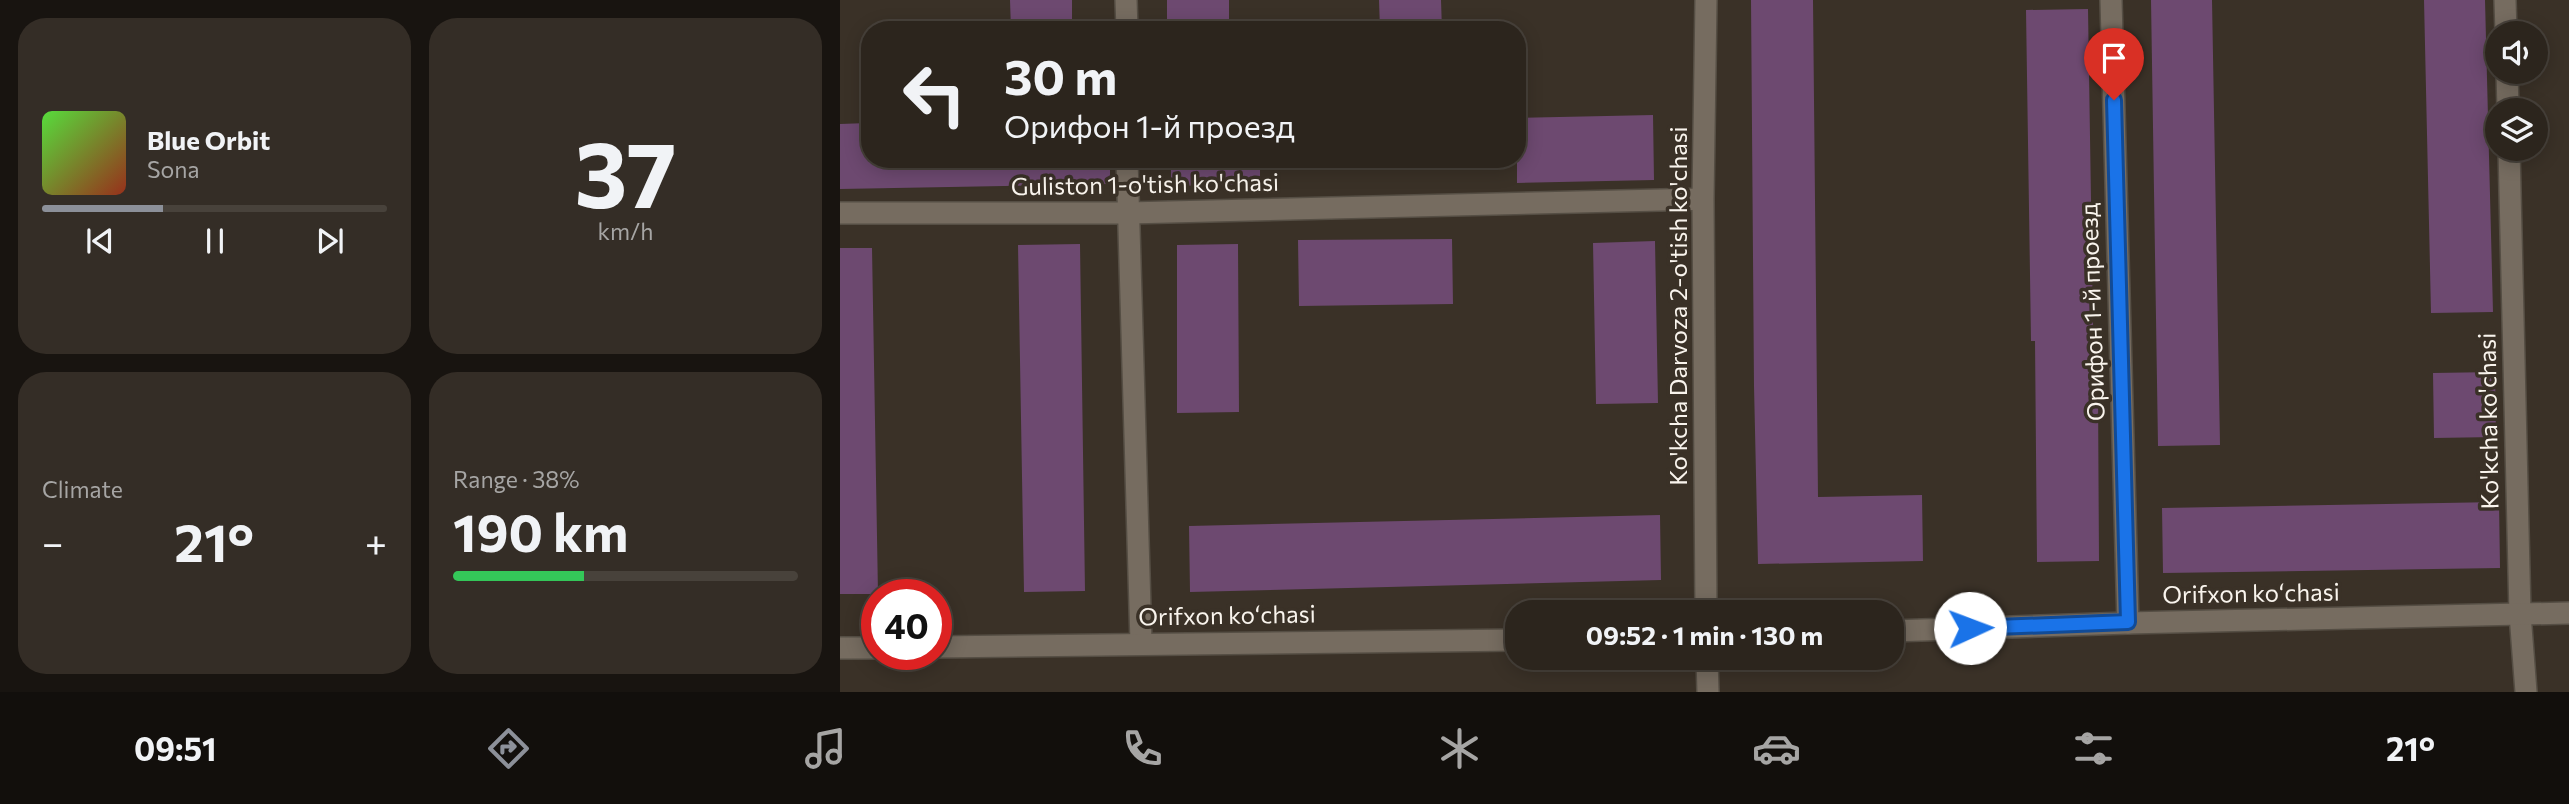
<!DOCTYPE html>
<html lang="en">
<head>
<meta charset="utf-8">
<style>
	:root { --surface:#2c251d; --page:#342d26; --text:#f1f3f6; --muted:#a6a5a4; --line:#48423b; --accent:#8c9099 }
	body { margin:0; font-family:Commissioner,sans-serif; background:var(--page); color:var(--text); height:100vh; display:flex; flex-direction:column; font-size:26px; white-space:nowrap }
	* { box-sizing:border-box; margin:0 }
	p { font-size:23px; color:var(--muted) }
	.icon { flex:none; width:38px; height:38px; fill:none; stroke:currentColor; stroke-width:2; stroke-linecap:round; stroke-linejoin:round }
	.map { position:relative; flex:1; overflow:hidden }
	.drawer { display:flex; flex-direction:column; gap:18px; padding:18px; background:#181410; width:840px }
	.drawer>* { flex:none }
	.hud { position:absolute; left:21px; top:21px; width:665px; height:147px; border-radius:28px; box-shadow:0 4px 18px #0003,0 0 0 2px var(--line); background:#2c251d; color:var(--text); overflow:hidden }
	.controls { position:absolute; left:1645px; top:21px; display:grid; gap:14px }
	.controls a { display:grid; place-items:center; width:63px; height:63px; border-radius:50%; background:var(--surface); box-shadow:0 4px 18px #0003,0 0 0 2px var(--line); font-size:35px }
	.speed { position:absolute; left:21px; top:579px; display:flex; gap:14px; font-size:35px; font-weight:700; text-align:center }
	.speed>* { display:grid; place-content:center; width:91px; height:91px; border-radius:50%; background:var(--surface); box-shadow:0 4px 18px #0003,0 0 0 2px var(--line); line-height:1 }
	.speed .limit { border:10px solid #d22; background:#fff; color:#111 }
	.pin { position:absolute; display:grid; place-items:center; width:60px; height:60px; color:#fff; margin:-72px -30px; border-radius:50% 50% 50% 0; rotate:-45deg; box-shadow:0 0 7px #0007 }
	.pin .icon { rotate:45deg }
	.me { position:absolute; width:77px; margin:-38px; rotate:88deg; stroke-linejoin:round; filter:drop-shadow(0 0 5px #0008) }
	.turn { display:flex; align-items:center; gap:24px; height:147px; padding:0 28px; font-size:32px }
	.turn .icon { width:91px; height:91px; stroke-width:2.5 }
	.turn b { display:block; font-size:49px; line-height:60px }
	.big { font-size:52px; font-weight:700; line-height:1.1 }
	.drawer .card { flex:1; display:flex; flex-direction:column; justify-content:center; gap:10px; min-width:0; padding:0 24px; border-radius:28px; background:var(--page) }
	.drawer .dial { align-items:center; gap:0 }
	.dial b { font-size:91px; line-height:1 }
	.song { display:flex; align-items:center; gap:21px }
	.cover { width:84px; height:84px; border-radius:10px; background:linear-gradient(135deg,hsl(110 70% 55%),hsl(10 70% 35%)) }
	.played { height:7px; border-radius:4px; background:linear-gradient(90deg,var(--accent) 35%,var(--line) 35%) }
	.keys { display:flex; justify-content:space-around; direction:ltr }
	.heat { display:flex; justify-content:space-between; align-items:center; font-size:38px; direction:ltr }
	.charge { height:10px; border-radius:5px; background:linear-gradient(90deg,#34c759 38%,var(--line) 0) }
	.drawer .tiles { flex:1; display:grid; gap:18px; grid-template-columns:repeat(2,1fr) }
	.trip { position:absolute; left:665px; top:600px; width:399px; height:70px; border-radius:28px; background:var(--surface); box-shadow:0 4px 18px #0003,0 0 0 2px var(--line); font-weight:700; line-height:70px; text-align:center }
	.tabs { display:flex; height:112px; justify-content:space-around; align-items:center; background:#120f0c; color:var(--muted) }
	.tabs .icon { width:49px; height:49px }
	.tabs .on { color:var(--accent) }
	.tabs b { font-size:32px; color:var(--text) }
	main { display:flex; flex:1; min-height:0 }
	.map>svg:first-child { display:block }
</style>
</head>
<body>
<main>
<section class="drawer">
<div class="tiles">
<div class="card">
<div class="song"><i class="cover"></i><div><b>Blue Orbit</b><p>Sona</p></div></div>
<div class="played"></div>
<div class="keys"><svg class="icon" aria-label="previous" viewBox="0 0 24 24"><path d="M18 5L8 12l10 7zM5 5v14"/></svg><svg class="icon" aria-label="pause" viewBox="0 0 24 24"><path d="M8 5v14M16 5v14"/></svg><svg class="icon" aria-label="next" viewBox="0 0 24 24"><path d="M6 5l10 7-10 7zM19 5v14"/></svg></div>
</div>
<div class="card dial"><b>37</b><p>km/h</p></div>
<div class="card"><p>Climate</p>
<div class="heat"><a>−</a><b class="big">21°</b><a>+</a></div>
</div>
<div class="card"><p>Range · 38%</p><b class="big">190 km</b><div class="charge"></div></div>
</div>
</section>
<div class="map">
<svg width="1729" height="692" viewBox="0 0 1729 692">
	<rect width="100%" height="100%" fill="#3a3127"/>
	<path fill="#6d4970" d="M170,0H232V30H171Z
		M327,0H389V30H327Z
		M539,0H601L602,30H540Z
		M911,0H973L978,497L1082,495L1083,561L918,564L914,386Z
		M1311,0H1372L1380,445L1318,446Z
		M1584,0H1645L1653,312L1591,313Z
		M1248,9L1254,390H1258L1259,561L1197,562L1195,341H1191L1186,10Z
		M813,115L814,180L677,183V118Z
		M28,123L29,159H270V184L0,189V124Z
		M331,159H420V184L331,186Z
		M612,239L613,304L459,306L458,240Z
		M815,241L818,403L756,404L753,243Z
		M240,244L245,591L184,592L178,245Z
		M398,244L399,412L337,413V245Z
		M0,248H32L38,594H0Z
		M1655,372L1656,437L1594,438L1593,373Z
		M1659,502L1660,568L1323,573L1322,508Z
		M820,515L821,580L350,592L349,526Z"/>
	<g fill="none" stroke-linecap="round" stroke-linejoin="round">
		<g stroke="#554e44" stroke-width="24">
			<path id="minor" d="M286,0L287,30
				M1271,0L1288,623
				M1665,0L1666,33
				M1667,72L1668,110
				M1669,149L1680,614L1686,692
				M287,159L301,643
				M0,213H288L863,199
				M866,612L863,199L866,0
				M867,658L868,692"/>
		</g>
		<g stroke="#554e44" stroke-width="24">
			<path id="tertiary" d="M1052,631L1288,623L1729,613
				M96,647L677,640
				M0,648H37"/>
		</g>
		<use href="#minor" stroke="#766c60" stroke-width="21"/>
		<use href="#tertiary" stroke="#766c60" stroke-width="21"/>
	</g>
	<g fill="none" stroke-linecap="round" stroke-linejoin="round">
		<g stroke="#114b97" stroke-width="18">
			<path id="route" d="M1130,628L1288,622L1274,100"/>
		</g>
		<use href="#route" stroke="#1a73e8" stroke-width="12"/>
	</g>
	<g text-anchor="middle" stroke-width="7" stroke-linejoin="round" paint-order="stroke">
		<g font-size="24" fill="#f9f4ed" stroke="#3a3127">
			<text transform="translate(305 185) rotate(-1)" y="8">Guliston 1-o'tish ko'chasi</text>
			<text transform="translate(839 306) rotate(-90)" y="8">Ko'kcha Darvoza 2-o'tish ko'chasi</text>
			<text transform="translate(1253 312) rotate(-92)" y="8">Орифон 1-й проезд</text>
			<text transform="translate(1649 421) rotate(-91)" y="8">Ko'kcha ko'chasi</text>
			<text transform="translate(1411 594) rotate(-1)" y="8">Orifxon koʻchasi</text>
			<text transform="translate(387 616) rotate(-1)" y="8">Orifxon koʻchasi</text>
		</g>
	</g>
</svg>
<div class="controls">
<a><svg class="icon" aria-label="sound" viewBox="0 0 24 24"><path d="M4 9h4l5-4v14l-5-4H4zM17 9q2 3 0 6"/></svg></a>
<a><svg class="icon" aria-label="layers" viewBox="0 0 24 24"><path d="M12 4l9 5-9 5-9-5zM3 14l9 5 9-5"/></svg></a>
</div>
<div class="speed"><div class="limit">40</div></div>
<div class="pin" style="left:1274px;top:100px;background:#d93025"><svg class="icon" aria-label="arrive" viewBox="0 0 24 24"><path d="M6 21V4h12l-3 4 3 4H6"/></svg></div>
<svg class="me" style="left:1130px;top:628px" viewBox="-20 -20 40 40"><circle r="19" fill="#fff"/><path d="M0-13L10 11 0 6-10 11z" fill="#1a73e8"/></svg>
<div class="trip">09:52 · 1 min · 130 m</div>
<div class="hud">
<div class="turn"><svg class="icon" aria-label="left" viewBox="0 0 24 24"><path d="M17 20v-9H6M10 6l-5 5 5 5"/></svg><div><b>30 m</b>Орифон 1-й проезд</div></div>
</div>
</div>
</main>
<nav class="tabs">
<b>09:51</b>
<svg class="icon on" aria-label="directions" viewBox="0 0 24 24"><path d="M12 3l9 9-9 9-9-9zM9 14v-3h6M13 9l2 2-2 2"/></svg>
<svg class="icon" aria-label="music" viewBox="0 0 24 24"><path d="M9 18V5l10-2v13"/><circle cx="6" cy="18" r="3"/><circle cx="16" cy="16" r="3"/></svg>
<svg class="icon" aria-label="phone" viewBox="0 0 24 24"><path d="M5 4h4l2 5-3 2q2 4 5 5l2-3 5 2v4C11 20 4 13 5 4z"/></svg>
<svg class="icon" aria-label="climate" viewBox="0 0 24 24"><path d="M12 3v18M4 7l16 10M4 17L20 7"/></svg>
<svg class="icon" aria-label="car" viewBox="0 0 24 24"><path d="M5 17H2v-5l4-1 3-4h7l3 4 3 1v5h-3M9 17h6M6 11h13"/><circle cx="7" cy="17" r="2"/><circle cx="17" cy="17" r="2"/></svg>
<svg class="icon" aria-label="filters" viewBox="0 0 24 24"><path d="M4 7h16M4 17h16"/><circle cx="9" cy="7" r="2"/><circle cx="15" cy="17" r="2"/></svg>
<b>21°</b>
</nav>
</body>
</html>
